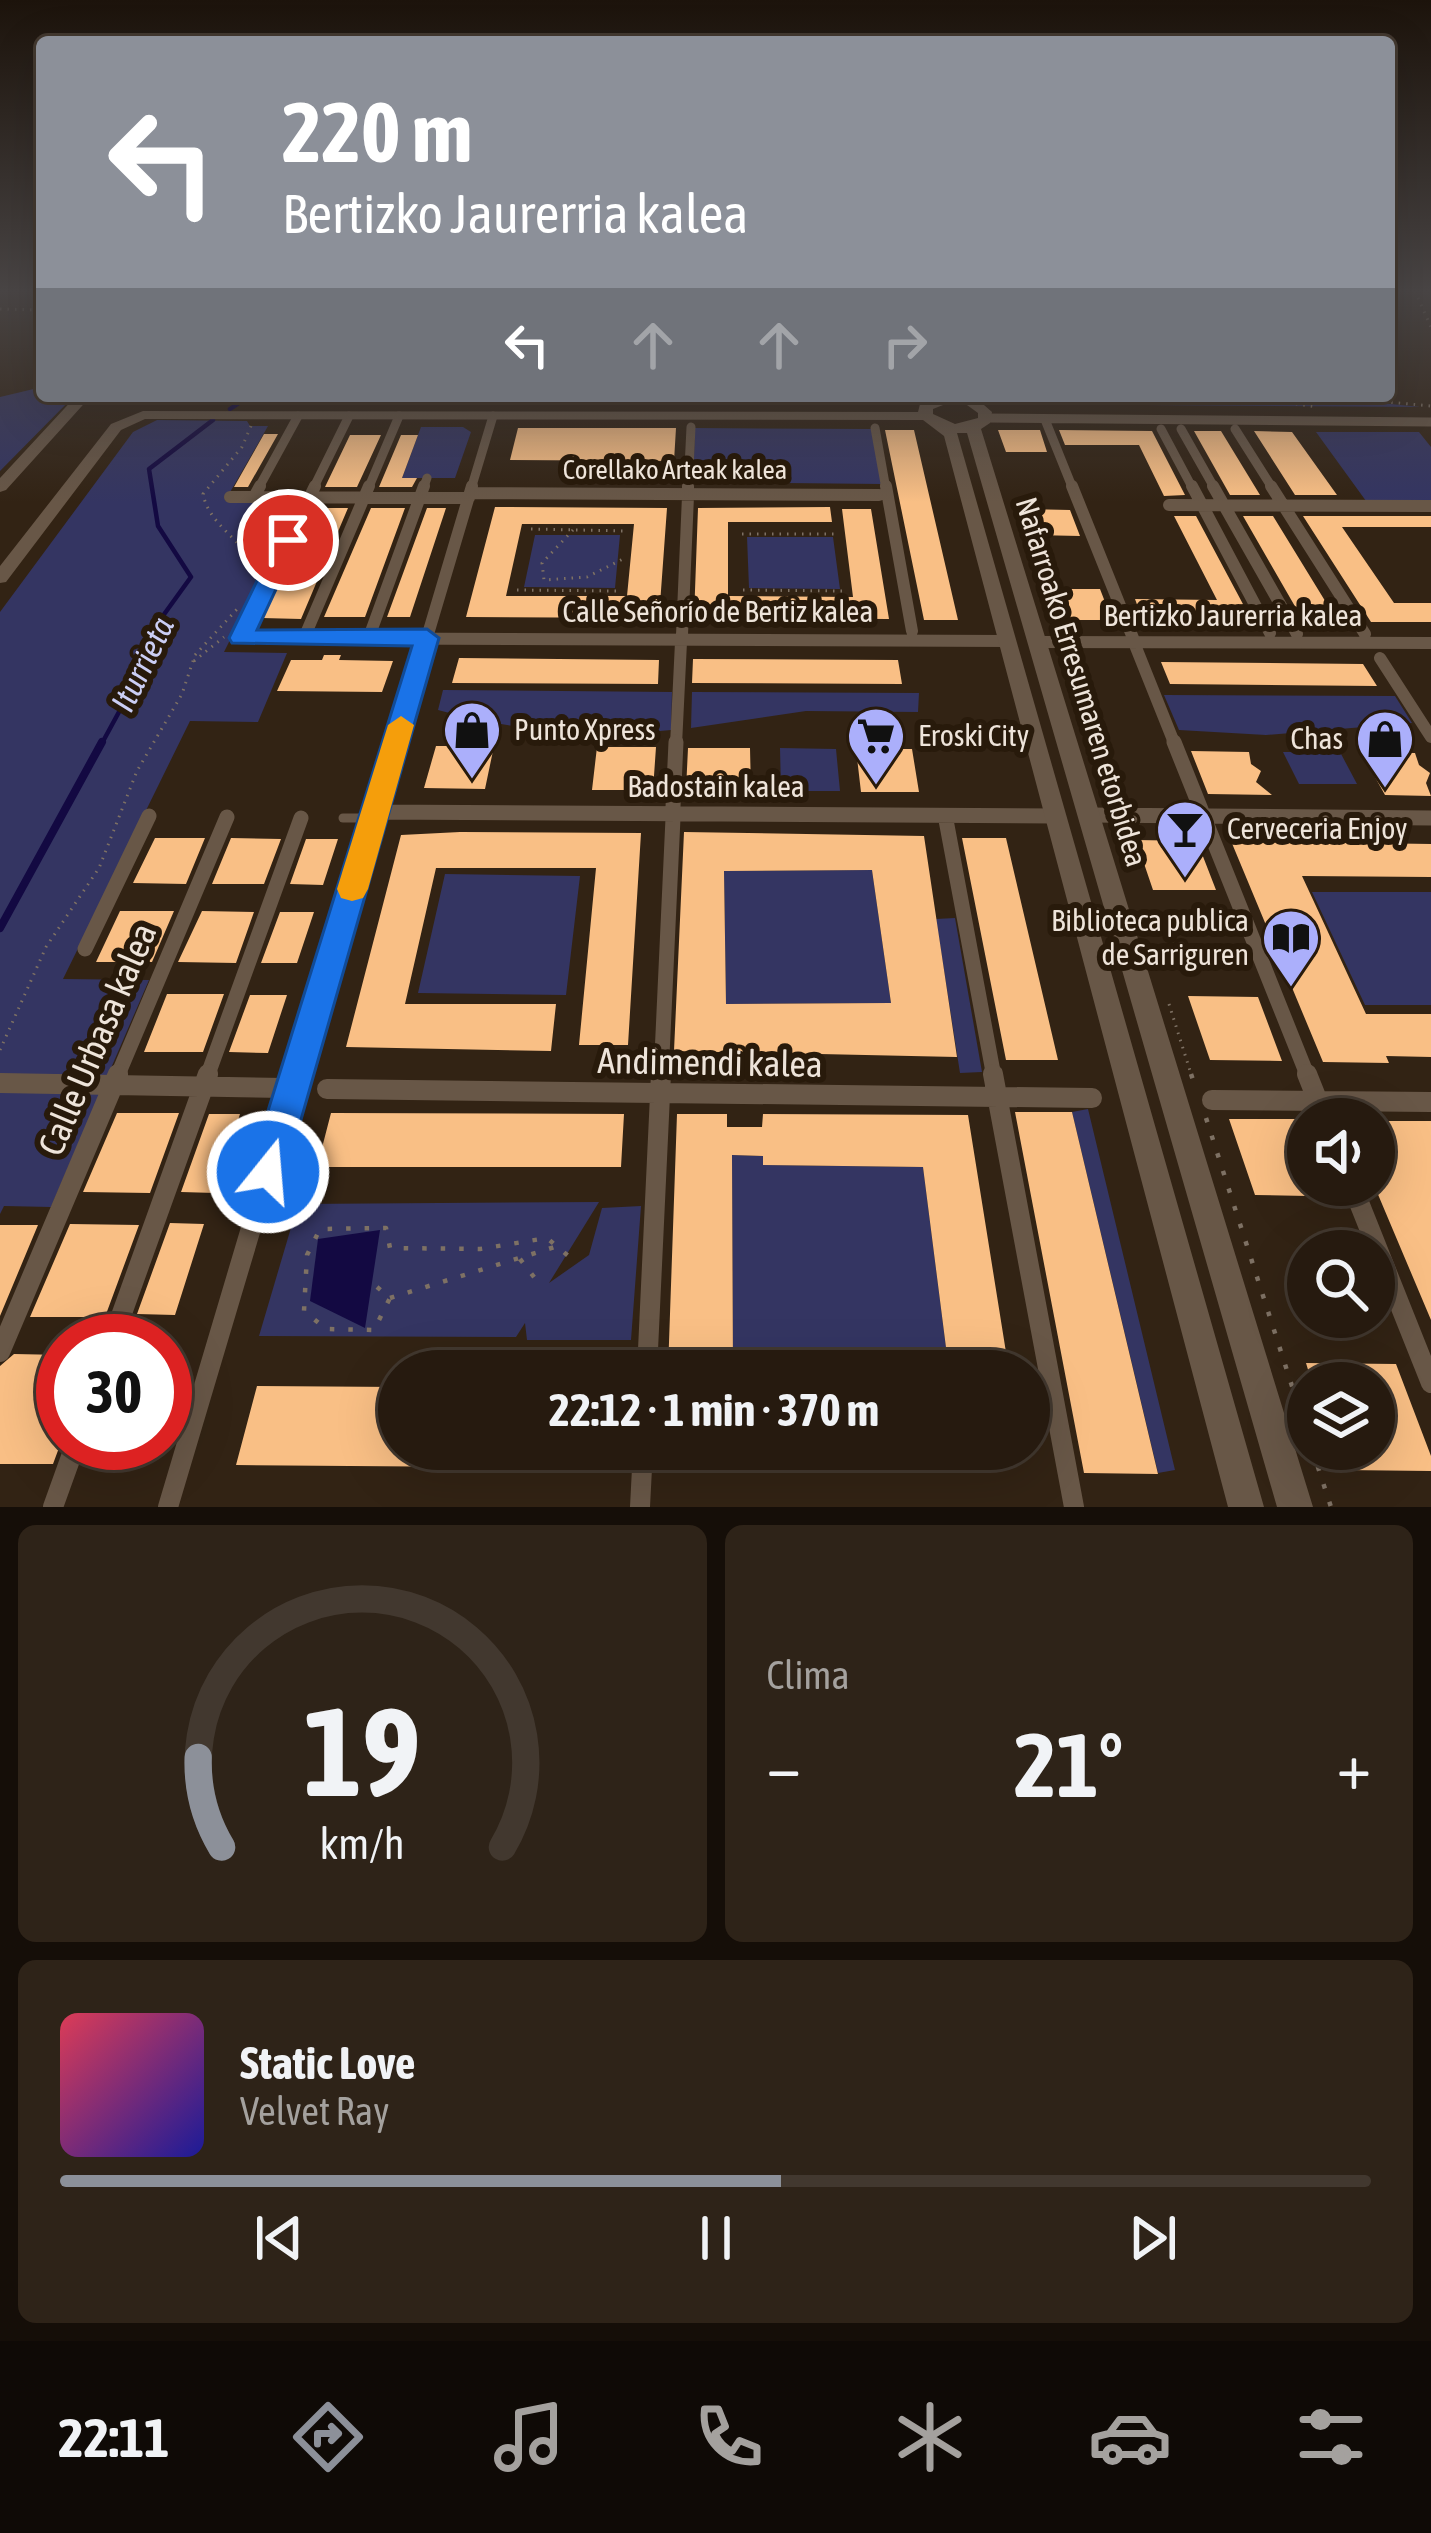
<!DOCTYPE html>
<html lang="es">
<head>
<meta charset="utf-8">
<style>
	:root { --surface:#261a0f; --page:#2e2318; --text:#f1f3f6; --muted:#a4a19e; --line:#42382f; --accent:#8c9099 }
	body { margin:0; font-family:"Asap Condensed",sans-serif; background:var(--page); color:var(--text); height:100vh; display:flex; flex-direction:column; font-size:45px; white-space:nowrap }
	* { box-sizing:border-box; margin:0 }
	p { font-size:39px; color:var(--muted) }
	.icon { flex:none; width:66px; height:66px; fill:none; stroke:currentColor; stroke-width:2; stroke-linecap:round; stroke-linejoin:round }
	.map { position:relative; height:1507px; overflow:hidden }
	.panel { display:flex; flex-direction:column; gap:18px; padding:18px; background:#150e08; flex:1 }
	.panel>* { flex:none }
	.hud { position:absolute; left:36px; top:36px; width:1359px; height:366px; border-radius:12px; box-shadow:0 12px 48px #0002,0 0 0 3px var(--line); background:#8c9099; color:#fff; overflow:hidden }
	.buttons { position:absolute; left:1287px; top:1098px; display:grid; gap:24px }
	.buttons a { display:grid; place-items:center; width:108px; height:108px; border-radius:50%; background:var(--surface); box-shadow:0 12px 48px #0002,0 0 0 3px var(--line); font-size:60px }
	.speed { position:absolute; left:36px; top:1314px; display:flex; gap:24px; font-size:60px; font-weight:700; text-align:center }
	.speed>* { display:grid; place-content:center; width:156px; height:156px; border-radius:50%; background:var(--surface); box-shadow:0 12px 48px #0002,0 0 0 3px var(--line); line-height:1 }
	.speed .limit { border:18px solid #d22; background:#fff; color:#111 }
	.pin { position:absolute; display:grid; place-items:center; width:102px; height:102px; color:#fff; margin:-51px; border:6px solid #fff; border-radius:50%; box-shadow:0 3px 12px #0007 }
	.me { position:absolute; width:132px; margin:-66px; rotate:17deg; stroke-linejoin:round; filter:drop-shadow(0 0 9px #0008) }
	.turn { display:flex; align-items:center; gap:42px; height:252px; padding:0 48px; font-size:54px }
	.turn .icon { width:156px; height:156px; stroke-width:2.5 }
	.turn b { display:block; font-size:84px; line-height:102px }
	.lanes { display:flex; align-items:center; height:114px; padding:0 48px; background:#0003; justify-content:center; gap:60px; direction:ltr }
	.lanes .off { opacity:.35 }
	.big { font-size:90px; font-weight:700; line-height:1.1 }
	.panel .card { flex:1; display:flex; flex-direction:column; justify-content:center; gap:18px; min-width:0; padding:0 42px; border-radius:18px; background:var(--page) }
	.panel .dial { align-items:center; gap:0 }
	.dial svg { height:312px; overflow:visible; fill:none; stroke:var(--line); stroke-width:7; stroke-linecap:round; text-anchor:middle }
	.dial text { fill:var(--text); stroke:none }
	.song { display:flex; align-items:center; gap:36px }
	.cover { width:144px; height:144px; border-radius:18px; background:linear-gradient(135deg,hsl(350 70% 55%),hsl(240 70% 35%)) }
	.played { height:12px; border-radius:6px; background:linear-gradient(90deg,var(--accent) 55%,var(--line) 55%) }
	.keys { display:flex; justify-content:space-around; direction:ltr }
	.heat { display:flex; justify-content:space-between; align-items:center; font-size:66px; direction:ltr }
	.panel .tiles { flex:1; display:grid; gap:18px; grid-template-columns:1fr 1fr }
	.card:last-child { grid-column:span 2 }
	.trip { position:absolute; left:378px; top:1350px; width:672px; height:120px; border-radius:60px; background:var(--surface); box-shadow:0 12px 48px #0002,0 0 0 3px var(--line); font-weight:700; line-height:120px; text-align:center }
	.tab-bar { display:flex; height:192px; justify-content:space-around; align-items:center; background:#0f0a06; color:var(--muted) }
	.tab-bar .icon { width:84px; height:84px }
	.tab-bar .on { color:var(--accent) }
	.tab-bar b { font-size:54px; color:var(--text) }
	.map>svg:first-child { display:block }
</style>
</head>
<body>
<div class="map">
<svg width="1431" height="1507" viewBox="0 0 1431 1507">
	<rect width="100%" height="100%" fill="#322314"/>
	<path fill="#343562" d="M42,387V396H74L0,471V397Z
		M717,396H909L881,404L708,403Z
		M987,396H1308L1421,407L1013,404Z
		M157,420L247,421L250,426H268L225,501L299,502L224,652L287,653L258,722L190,721L63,979L149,980L51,1207L4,1206L0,1214V612L133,432Z
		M421,427H463L471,432L455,478H402Z
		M695,428L872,429L882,484L693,482Z
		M1316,432H1419L1431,447V501H1366Z
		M535,535H620L615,588L524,587Z
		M747,537H833L840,589L749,588Z
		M443,690L672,692L671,730C590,738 516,731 438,710Z
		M692,692L919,693L918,712L806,711L691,728Z
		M1164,695L1395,696L1412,723L1266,735L1179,730Z
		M780,748L836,749L840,791H781Z
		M1283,752H1340L1357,784H1299Z
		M872,870L891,1003L726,1004L724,871Z
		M445,874L580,876L566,995L418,993Z
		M1312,892H1431V1005H1365Z
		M955,918L982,1072L960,1073L936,919Z
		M1088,1109L1175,1470L1158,1473L1072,1112Z
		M732,1155L763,1156L764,1165L923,1167L949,1371H733Z
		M599,1202L549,1283L589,1255L602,1208L641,1206L631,1340H527L525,1323L516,1337L259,1336L298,1204Z"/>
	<path fill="#130942" d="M380,1230L365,1328L310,1301L318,1239Z"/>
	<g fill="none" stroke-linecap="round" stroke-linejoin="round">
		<path stroke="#130942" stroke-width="4.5" d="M230,409L242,401L232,396
			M101,745L138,677L152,631L191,577L158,526L149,469L213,420"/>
		<path stroke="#130942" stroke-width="8" d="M0,928L102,742"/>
	</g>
	<path fill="#f9bf85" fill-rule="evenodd" d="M518,428H676L674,461L510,460Z
		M885,430H914L958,620H924Z
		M998,430H1040L1047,452H1006Z
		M1059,430L1152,431L1185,495L1164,496L1139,445H1065Z
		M1194,431H1221L1260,495H1230Z
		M1254,431L1292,432L1337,495H1295Z
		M264,434H278L248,487H234Z
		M350,435H381L357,487H325Z
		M401,435H418L402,478H417L412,487H379Z
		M495,507L667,508L659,618L466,617ZM522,524H634L627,596H506Z
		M830,507L832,522H728V596L853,597L842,509H871L889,619L694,618L698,508Z
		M316,508H348L301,619L262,618Z
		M371,508H405L365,617H324Z
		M427,508H446L410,617H387Z
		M1025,509L1070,510L1080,536L1034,535Z
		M1174,516H1196L1252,621H1143L1135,599L1217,600Z
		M1243,516H1273L1338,622H1304Z
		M1303,516H1431V527H1342L1394,603H1431V622H1371Z
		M1051,589H1100L1112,620H1062Z
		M324,655H341L339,660L393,661L382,692L277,691L291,660H322Z
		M459,658L659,660L658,684L452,683Z
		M693,659L898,660L902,684L692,683Z
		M1161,662L1363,664L1377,686L1170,684Z
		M436,746H494L485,789L424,788Z
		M597,747H656L653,790H592Z
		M688,748H750L751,791L686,790Z
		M856,749H912L919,792H861Z
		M1191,751L1249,752L1251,764L1261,771L1256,782L1272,795L1208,794Z
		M1361,752L1415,753L1419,765L1430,773L1426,783L1431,796L1385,795Z
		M460,832L641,833L628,1045H579L596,868H436L405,1004H556L551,1051L346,1047L401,835Z
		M684,832L924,836L957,1057L674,1051ZM872,870L891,1003L726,1004L724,871Z
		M155,838H205L186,884L133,883Z
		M231,838L281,839L264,884H212Z
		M962,838H1006L1058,1060H1006Z
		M306,839H338L323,885L290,884Z
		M1136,840L1197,841L1216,890H1153Z
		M1231,841L1431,844V877L1302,876L1366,1014H1431V1057L1386,1056L1389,1063L1323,1062Z
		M120,911H174L152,962H96Z
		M202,911L254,912L236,963L178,962Z
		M280,912H314L297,963H261Z
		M167,994H224L203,1052H144Z
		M250,995H287L268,1053L229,1052Z
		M1188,996L1258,997L1282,1061L1210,1060Z
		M1015,1112H1072L1158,1474L1084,1473Z
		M117,1113H179L150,1193L83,1192Z
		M331,1113L624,1114L621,1167H317Z
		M209,1114H240L215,1193L181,1192Z
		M677,1114H727V1127H762L763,1114L968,1115L1009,1371H949L923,1167L763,1165V1156L732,1155L733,1371H668Z
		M1229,1119H1305L1308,1196L1255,1195Z
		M1374,1121H1431V1320L1374,1185Z
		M170,1223L204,1224L175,1315L137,1314Z
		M70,1224L139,1225L105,1317H30Z
		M0,1225H38L0,1316Z
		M14,1354L63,1355V1437L53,1464H0V1366Z
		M1306,1363L1396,1364L1431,1456V1471L1342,1470L1335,1449H1374V1383H1312Z
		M257,1386L399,1387V1449H604L603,1468L236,1465Z
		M93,1443H135L129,1461H87Z"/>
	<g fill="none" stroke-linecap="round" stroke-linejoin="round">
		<path stroke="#7e7164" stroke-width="3" stroke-dasharray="1.5 6" stroke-linecap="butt" d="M1415,291L1431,327
			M0,309L42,310
			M1244,396L1317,407
			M1324,396L1431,406
			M98,399L142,402
			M756,401L789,396
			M251,426L242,447L203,494C210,528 245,539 255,571
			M531,529L626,531
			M573,530L542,563L544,580L587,577L623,559
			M742,534H837
			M517,590L619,591
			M743,590L844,591
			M194,661L224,637
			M1169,1004L1192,1077
			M0,1050L46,947L99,868L137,771L182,694L195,655L239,607"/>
		<path stroke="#7e7164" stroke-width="4.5" stroke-dasharray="4.5 14" stroke-linecap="butt" d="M1191,1074L1195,1086
			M1206,1118L1308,1436
			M520,1259L537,1281
			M377,1287L390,1298L374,1330L326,1329L304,1311L307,1255L320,1229L386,1228L390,1248L480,1249L547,1238L573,1260
			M390,1298L558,1246
			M1312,1449L1331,1507"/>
		<path stroke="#685747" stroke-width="9" d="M343,818H372"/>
		<path stroke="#685747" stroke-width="9" d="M986,418L1431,422
			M1046,422L1073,489
			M875,428L886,489
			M1161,429L1193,489
			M1181,429L1215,489
			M1235,429L1273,489
			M258,489L298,416
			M313,489L349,416
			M368,489L399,416
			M423,489L427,478
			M471,489L493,416
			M688,489L691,427"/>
		<path stroke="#685747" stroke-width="12" d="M315,486L241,638L1008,641
			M886,486L912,631
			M1072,486L1133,638
			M1192,486L1270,633
			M1213,486L1297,634
			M1271,486L1365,634
			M688,491V486
			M471,493L879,495
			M230,497L469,498
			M254,497L260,486
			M1169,505L1431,506
			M682,635L688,496
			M369,637L424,486
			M304,638L369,486
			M1034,642L1431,643
			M1063,645L1096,745
			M1135,645L1175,745
			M1380,658L1431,737
			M395,745L472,486
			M676,745L681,642"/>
		<path stroke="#685747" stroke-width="15" d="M1095,742L1118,811
			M1174,742L1202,812
			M673,807L676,742
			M375,812L1056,816
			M1086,815L1431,818
			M946,820L994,1077
			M1206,822L1308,1077
			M85,949L149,816
			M117,1077L227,817
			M207,1077L301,818
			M296,1077L396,742
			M661,1077L673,818"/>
		<path stroke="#685747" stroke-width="20" d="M993,1074L1074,1507
			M1307,1074L1325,1119
			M0,1083L284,1088
			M327,1089L1092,1098
			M1212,1100L1431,1102
			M1352,1185L1431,1383
			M112,1341L208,1074
			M0,1352L118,1074
			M647,1371L661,1074
			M53,1507L76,1443
			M168,1507L297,1074
			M640,1507L643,1449"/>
		<path fill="#685747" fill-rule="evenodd" d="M76,396H91L6,490L0,492V478Z
			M938,396L976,398L992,412L990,423L981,429L1313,1507H1277L967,433H957L1264,1507H1228L944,436L923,420L145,419L121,430L6,582L0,583V566L111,424L143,411L918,412L920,404ZM948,403L967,405L978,413V418L955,424L933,414V409Z"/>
	</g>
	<linearGradient id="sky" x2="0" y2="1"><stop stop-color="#1c130b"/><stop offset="0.58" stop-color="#494545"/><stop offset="1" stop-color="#494545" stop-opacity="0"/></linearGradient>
	<rect width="1431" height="502" fill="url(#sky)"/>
	<path fill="#1a73e8" stroke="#114b97" stroke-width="3" d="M288,534L299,540L257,630L427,629L439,638L286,1172L281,1185L268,1191L254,1185L249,1172L412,646L232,643L229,638L277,540Z"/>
	<path fill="#f59e0b" d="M401,716L414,725L368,889L363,898L352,901L341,898L337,889L388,725Z"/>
	<defs>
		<g id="shop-pin" transform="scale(3)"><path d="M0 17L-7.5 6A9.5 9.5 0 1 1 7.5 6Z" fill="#abaffb" stroke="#281a0b"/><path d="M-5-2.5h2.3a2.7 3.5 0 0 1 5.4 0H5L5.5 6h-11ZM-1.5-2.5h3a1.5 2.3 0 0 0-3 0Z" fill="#111"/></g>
		<g id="supermarket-pin" transform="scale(3)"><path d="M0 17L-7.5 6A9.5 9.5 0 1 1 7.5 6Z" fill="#abaffb" stroke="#281a0b"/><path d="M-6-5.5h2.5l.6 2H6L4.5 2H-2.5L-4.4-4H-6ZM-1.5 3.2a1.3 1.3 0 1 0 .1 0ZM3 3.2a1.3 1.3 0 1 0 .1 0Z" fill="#111"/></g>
		<g id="bar-pin" transform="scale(3)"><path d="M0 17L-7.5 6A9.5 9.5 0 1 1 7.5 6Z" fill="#abaffb" stroke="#281a0b"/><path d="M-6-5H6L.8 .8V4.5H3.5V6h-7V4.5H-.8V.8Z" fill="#111"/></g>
		<g id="library-pin" transform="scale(3)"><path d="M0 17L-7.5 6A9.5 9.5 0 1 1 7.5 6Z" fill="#abaffb" stroke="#281a0b"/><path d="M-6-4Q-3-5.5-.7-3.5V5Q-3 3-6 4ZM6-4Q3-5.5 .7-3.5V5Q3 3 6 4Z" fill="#111"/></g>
	</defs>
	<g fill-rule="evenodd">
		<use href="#shop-pin" x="472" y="730"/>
		<use href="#supermarket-pin" x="876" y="736"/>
		<use href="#shop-pin" x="1385" y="739"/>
		<use href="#bar-pin" x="1185" y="829"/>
		<use href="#library-pin" x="1291" y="938"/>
	</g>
	<g text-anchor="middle" stroke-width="12" stroke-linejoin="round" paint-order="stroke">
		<g font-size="27" fill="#eee4da" stroke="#281a0b">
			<text x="675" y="479">Corellako Arteak kalea</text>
		</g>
		<g font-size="30" fill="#eee4da" stroke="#281a0b">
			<text x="718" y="622">Calle Señorío de Bertiz kalea</text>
			<text x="1233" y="626">Bertizko Jaurerria kalea</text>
			<text transform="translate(1081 682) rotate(73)" y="10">Nafarroako Erresumaren etorbidea</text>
			<text x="716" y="797">Badostain kalea</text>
		</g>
		<g font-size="30" fill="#eee4da" stroke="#281a0b" text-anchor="start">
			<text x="514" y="740">Punto Xpress</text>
			<text x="918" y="746">Eroski City</text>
			<text x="1343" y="749" text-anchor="end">Chas</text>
			<text x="1227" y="839">Cerveceria Enjoy</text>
			<text x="1249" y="931" text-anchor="end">Biblioteca publica<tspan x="1249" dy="34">de Sarriguren</tspan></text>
		</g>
		<g font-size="33" font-style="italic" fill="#cbcef4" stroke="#281a0b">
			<text transform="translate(142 664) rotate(-64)" y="12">Iturrieta</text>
		</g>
		<g font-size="36" fill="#eee4da" stroke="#281a0b">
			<text transform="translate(97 1039) rotate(-67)" y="13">Calle Urbasa kalea</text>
			<text transform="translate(710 1062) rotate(1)" y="13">Andimendi kalea</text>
		</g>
	</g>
</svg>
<div class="buttons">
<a><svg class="icon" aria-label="sound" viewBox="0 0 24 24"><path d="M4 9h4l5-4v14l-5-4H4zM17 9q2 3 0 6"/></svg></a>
<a><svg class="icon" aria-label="search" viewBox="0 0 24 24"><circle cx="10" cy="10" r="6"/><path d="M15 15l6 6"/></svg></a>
<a><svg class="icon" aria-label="layers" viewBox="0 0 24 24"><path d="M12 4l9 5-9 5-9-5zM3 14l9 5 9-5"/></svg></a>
</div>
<div class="speed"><div class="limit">30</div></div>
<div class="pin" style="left:288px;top:540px;background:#d93025"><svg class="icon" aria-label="arrive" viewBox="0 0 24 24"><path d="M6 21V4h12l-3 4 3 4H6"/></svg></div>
<svg class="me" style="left:268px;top:1172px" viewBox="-20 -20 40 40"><circle r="17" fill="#1a73e8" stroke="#fff" stroke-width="3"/><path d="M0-11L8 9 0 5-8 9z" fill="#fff"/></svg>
<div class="trip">22:12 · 1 min · 370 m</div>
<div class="hud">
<div class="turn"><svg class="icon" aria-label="left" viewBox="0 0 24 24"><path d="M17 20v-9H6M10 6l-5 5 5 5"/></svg><div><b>220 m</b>Bertizko Jaurerria kalea</div></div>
<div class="lanes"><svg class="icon" aria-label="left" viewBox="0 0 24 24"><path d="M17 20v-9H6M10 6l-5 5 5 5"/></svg><svg class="icon off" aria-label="ahead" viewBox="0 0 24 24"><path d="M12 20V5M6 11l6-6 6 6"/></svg><svg class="icon off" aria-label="ahead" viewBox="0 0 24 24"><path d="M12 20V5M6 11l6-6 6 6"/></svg><svg class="icon off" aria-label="right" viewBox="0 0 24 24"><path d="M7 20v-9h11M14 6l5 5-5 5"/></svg></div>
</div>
</div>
<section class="panel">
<div class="tiles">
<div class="card dial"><svg viewBox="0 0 100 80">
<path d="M14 69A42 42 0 1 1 86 69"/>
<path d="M14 69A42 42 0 0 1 8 46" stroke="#8c9099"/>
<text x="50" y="56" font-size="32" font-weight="700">19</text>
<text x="50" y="72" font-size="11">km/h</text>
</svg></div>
<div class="card"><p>Clima</p>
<div class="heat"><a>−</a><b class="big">21°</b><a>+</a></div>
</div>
<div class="card">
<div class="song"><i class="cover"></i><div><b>Static Love</b><p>Velvet Ray</p></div></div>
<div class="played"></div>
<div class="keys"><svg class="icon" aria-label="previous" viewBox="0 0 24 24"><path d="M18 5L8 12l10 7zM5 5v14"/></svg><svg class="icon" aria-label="pause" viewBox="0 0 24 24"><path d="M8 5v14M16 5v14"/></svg><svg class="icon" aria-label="next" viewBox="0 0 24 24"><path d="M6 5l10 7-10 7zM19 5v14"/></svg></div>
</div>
</div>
</section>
<nav class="tab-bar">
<b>22:11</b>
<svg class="icon on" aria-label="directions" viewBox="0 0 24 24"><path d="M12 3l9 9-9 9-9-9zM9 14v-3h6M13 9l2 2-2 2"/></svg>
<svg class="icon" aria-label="music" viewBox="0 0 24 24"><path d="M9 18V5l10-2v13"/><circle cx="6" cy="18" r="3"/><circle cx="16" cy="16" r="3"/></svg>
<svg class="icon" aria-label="phone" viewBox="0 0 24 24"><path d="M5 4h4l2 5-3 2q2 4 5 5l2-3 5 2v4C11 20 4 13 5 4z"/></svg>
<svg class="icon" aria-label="climate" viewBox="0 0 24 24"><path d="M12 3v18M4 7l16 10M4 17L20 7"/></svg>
<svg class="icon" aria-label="car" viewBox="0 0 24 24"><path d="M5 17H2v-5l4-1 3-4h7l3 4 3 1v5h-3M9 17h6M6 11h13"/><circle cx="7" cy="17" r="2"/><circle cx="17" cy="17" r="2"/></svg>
<svg class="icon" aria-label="filters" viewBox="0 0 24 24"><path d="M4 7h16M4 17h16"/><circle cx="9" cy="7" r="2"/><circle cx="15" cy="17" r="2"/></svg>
</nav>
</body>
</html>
